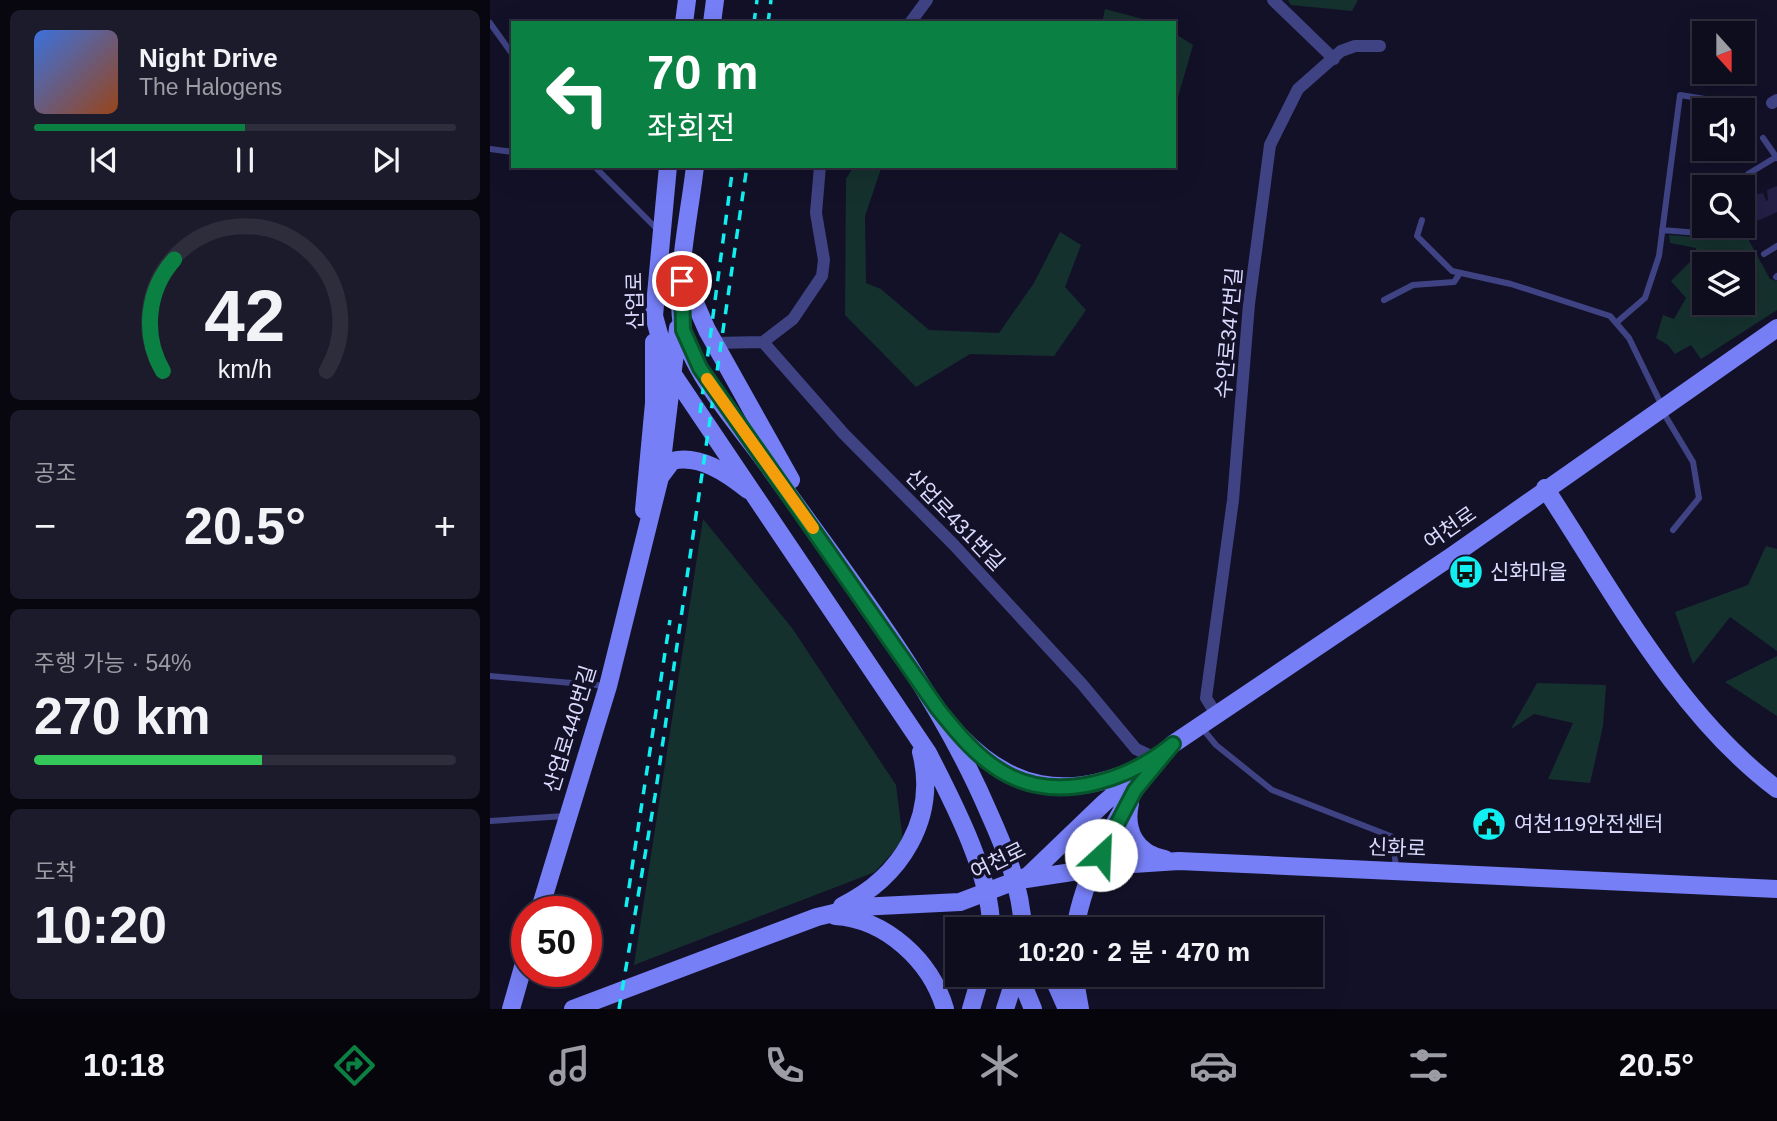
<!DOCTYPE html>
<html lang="ko">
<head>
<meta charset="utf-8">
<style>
	:root { --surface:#0e0d1e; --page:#1c1b2b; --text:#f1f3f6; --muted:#9b9ca4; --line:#2e2d3c; --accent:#0b8043 }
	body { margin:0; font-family:Helvetica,"Noto Sans KR",sans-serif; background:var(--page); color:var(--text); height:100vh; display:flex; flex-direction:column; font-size:26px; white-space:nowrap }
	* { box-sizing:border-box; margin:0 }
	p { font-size:23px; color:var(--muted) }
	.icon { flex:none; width:38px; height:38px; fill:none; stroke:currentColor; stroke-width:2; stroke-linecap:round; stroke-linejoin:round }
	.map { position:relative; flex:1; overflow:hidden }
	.drawer { display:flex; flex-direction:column; gap:10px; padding:10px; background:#080710; width:490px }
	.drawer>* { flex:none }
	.guide { position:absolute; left:21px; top:21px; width:665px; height:147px; border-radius:0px; box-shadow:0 7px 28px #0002,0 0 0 2px var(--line); background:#0b8043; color:#fff; overflow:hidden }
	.needle { width:46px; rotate:159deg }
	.buttons { position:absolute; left:1202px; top:21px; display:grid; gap:14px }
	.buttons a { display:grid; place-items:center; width:63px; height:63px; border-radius:0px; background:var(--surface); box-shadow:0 7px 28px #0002,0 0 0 2px var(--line); font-size:35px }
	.speed { position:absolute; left:21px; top:896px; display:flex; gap:14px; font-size:35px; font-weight:700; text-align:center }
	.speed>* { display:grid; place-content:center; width:91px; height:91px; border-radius:50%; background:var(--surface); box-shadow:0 7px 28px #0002,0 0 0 2px var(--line); line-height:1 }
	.speed .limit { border:10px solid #d22; background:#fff; color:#111 }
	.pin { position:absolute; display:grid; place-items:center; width:60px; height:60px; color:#fff; margin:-30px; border:4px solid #fff; border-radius:50%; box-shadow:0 2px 7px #0007 }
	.me { position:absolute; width:77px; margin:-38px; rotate:25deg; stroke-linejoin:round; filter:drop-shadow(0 0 5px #0008) }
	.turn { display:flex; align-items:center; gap:24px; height:147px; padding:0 21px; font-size:32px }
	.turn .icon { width:91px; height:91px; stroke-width:2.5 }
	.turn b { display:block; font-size:49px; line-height:60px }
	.big { font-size:52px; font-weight:600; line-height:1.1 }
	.drawer .card { flex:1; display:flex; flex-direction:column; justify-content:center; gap:10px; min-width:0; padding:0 24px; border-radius:10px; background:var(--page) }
	.drawer .dial { align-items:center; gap:0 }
	.dial svg { height:182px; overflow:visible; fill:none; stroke:var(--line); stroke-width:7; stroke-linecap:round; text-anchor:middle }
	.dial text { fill:var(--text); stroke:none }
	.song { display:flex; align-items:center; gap:21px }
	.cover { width:84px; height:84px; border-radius:10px; background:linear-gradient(135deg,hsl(220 70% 55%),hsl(20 70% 35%)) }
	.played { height:7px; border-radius:4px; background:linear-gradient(90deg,var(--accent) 50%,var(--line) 50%) }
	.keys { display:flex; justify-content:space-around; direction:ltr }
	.heat { display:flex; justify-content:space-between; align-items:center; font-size:38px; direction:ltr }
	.charge { height:10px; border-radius:5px; background:linear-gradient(90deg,#34c759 54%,var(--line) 0) }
	.trip { position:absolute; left:455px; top:917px; width:378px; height:70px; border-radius:0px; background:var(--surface); box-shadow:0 7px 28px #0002,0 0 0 2px var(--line); font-weight:600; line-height:70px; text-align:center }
	.menu { display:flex; height:112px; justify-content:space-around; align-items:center; background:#06050c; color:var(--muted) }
	.menu .icon { width:49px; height:49px }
	.menu .on { color:var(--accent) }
	.menu b { font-size:32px; color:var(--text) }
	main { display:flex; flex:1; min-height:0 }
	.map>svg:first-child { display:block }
</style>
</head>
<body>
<main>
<section class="drawer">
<div class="card">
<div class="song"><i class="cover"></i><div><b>Night Drive</b><p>The Halogens</p></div></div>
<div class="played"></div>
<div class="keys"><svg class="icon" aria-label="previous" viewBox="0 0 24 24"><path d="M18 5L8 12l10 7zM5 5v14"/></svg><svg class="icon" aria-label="pause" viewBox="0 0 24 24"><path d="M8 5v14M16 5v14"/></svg><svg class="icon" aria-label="next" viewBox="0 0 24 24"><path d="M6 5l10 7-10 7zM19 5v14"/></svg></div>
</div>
<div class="card dial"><svg viewBox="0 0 100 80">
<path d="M14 69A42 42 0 1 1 86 69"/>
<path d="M14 69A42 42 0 0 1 19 20" stroke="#0b8043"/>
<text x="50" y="56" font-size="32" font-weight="700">42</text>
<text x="50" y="72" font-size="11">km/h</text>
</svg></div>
<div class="card"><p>공조</p>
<div class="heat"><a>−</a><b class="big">20.5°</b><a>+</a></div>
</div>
<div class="card"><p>주행 가능 · 54%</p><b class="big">270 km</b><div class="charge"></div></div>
<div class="card"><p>도착</p><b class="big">10:20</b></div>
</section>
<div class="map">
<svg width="1287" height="1009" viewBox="0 0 1287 1009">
	<rect width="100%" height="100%" fill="#131128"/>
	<path fill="#15312e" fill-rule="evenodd" d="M798,0H868L862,11L801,5Z
		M615,9L668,23H612Z
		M684,33L703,45L684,111Z
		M364,166H392L375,216L376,283L391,289L439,330L509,333L544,283L570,232L591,245L575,287L596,310L564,356L480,354L426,387L355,315L356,179Z
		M1233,226H1251L1280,279L1287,281V310L1211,359L1201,345L1185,354L1178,345L1166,338L1173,315L1184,319L1196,298L1181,281L1206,256V248L1180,243L1179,235L1231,239ZM1253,264V303H1214V264Z
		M213,519L302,628L406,785L413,841L385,872L144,965Z
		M1276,546L1287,549V651L1240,617L1203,664L1185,612L1258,585Z
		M1287,656V716L1235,682Z
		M1047,683L1116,685L1113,726L1100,783L1058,779L1083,723L1044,714L1021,729Z"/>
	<path fill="#231f47" d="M1287,186V212L1265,222L1259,211L1266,207L1260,196L1273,193L1276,201L1278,200L1277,190Z"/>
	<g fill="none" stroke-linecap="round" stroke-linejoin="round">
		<path stroke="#3f4384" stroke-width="6" d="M0,23L23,55
			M1273,138L1287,158
			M0,149L23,152
			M104,166L169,231
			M1258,174L1286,157
			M932,220L927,236L962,271L1021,284L1120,316L1139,338L1172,406
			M1172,230L1209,233
			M1274,254L1287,246
			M1286,277L1287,276
			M894,300L923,285L964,282L970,273
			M1126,323L1155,298L1169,256L1190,95L1234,102
			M1173,412L1203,462L1209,498L1183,530
			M0,676L117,686
			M712,728L726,745L782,790L903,837L906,868
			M0,821L75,816"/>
		<path stroke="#3f4384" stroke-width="12" d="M783,0L844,59
			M420,23L437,0
			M1282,103L1287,100
			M273,342L303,319L332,276L334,260L326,213L330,166
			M224,343L273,342L354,434L464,545L592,684L646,749L665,758
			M726,714L716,698L743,500L759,304L780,145L808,89L851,51L865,46H890"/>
		<path stroke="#777ff7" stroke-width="18" d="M194,23L197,0
			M222,23L225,0
			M178,166L164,316L178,367L438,753C462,800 502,876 501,929
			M205,166C200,213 183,286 193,330C202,373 248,424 274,460C355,574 444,684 499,813C516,851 531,887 533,929
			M198,271L206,305L217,330L301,480
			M170,477L182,461C209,454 237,473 258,490
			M1055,488C1122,590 1188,715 1287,789
			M154,510L164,403V342
			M470,736C521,789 575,800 644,770
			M640,803C634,831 646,854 675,859
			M536,879L628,865L689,861L1287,889
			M352,906C411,877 448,818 431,752
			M49,912L118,686L170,477L188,328
			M345,916C396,919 441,961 455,1009
			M585,929C594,876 624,818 656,774
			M529,975L543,1009
			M562,975L577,1009
			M584,975L590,1009
			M21,1009L37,953
			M83,1009L327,917L369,907L470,902L538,876L614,803L683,744L962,556L1287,328
			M481,1009L491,975
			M515,1009L526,975"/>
		<path stroke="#12eff1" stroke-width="3.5" stroke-dasharray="10 9" stroke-linecap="butt" d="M264,23L267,0
			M278,23L281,0
			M210,413L243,166
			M136,907L180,620
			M129,1009L165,796L257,166"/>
	</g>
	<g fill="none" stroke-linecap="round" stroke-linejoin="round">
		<g stroke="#07532c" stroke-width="18">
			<path id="route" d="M192,281L193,330L210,368L448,709C468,734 489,760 518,775C572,803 640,779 683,744L645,790L611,855"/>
		</g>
		<use href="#route" stroke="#0b8043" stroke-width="12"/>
		<path stroke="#f59e0b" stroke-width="12" d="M217,379L323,528"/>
	</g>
	<defs>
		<g id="bus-disc" transform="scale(1.75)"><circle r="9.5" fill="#12eff1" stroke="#131128"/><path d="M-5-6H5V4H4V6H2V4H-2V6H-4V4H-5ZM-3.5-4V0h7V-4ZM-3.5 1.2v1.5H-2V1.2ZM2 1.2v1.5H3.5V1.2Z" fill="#111"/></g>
		<g id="civic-disc" transform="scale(1.75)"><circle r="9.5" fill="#12eff1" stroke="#131128"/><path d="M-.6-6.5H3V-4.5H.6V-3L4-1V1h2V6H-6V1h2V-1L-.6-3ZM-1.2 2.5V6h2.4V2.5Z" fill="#111"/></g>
	</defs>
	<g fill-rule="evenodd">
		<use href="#bus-disc" x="976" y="572"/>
		<use href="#civic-disc" x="999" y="824"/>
	</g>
	<g text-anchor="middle" stroke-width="7" stroke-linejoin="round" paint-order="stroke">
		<g font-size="21" fill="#dbdafd" stroke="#131128">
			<text transform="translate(145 301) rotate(-91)" y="7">산업로</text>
			<text transform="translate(739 333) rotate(-85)" y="7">수안로347번길</text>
			<text transform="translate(465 520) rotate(46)" y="7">산업로431번길</text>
			<text transform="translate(960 528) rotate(-35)" y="7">여천로</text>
			<text transform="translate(80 729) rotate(-73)" y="7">산업로440번길</text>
			<text transform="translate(907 848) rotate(2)" y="7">신화로</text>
			<text transform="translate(508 861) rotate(-26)" y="7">여천로</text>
		</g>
		<g font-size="21" fill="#dbdafd" stroke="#131128" text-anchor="start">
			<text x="1000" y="579">신화마을</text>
			<text x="1024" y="831">여천119안전센터</text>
		</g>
	</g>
</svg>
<div class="buttons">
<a><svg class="needle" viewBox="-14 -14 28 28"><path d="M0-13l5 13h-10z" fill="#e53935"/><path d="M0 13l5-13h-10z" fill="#9b9ca4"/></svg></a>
<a><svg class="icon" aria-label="sound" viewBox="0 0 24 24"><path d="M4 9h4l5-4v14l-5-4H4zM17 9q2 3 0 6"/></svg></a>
<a><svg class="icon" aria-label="search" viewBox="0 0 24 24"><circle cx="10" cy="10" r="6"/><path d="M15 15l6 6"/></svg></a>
<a><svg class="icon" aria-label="layers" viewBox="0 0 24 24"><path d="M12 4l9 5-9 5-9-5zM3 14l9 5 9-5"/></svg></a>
</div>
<div class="speed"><div class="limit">50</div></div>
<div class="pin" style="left:192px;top:281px;background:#d93025"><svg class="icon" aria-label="arrive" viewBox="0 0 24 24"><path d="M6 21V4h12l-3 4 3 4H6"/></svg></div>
<svg class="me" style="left:611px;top:855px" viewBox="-20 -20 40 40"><circle r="19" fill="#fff"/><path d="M0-13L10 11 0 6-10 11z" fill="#0b8043"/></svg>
<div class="trip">10:20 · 2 분 · 470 m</div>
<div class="guide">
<div class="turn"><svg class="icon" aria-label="left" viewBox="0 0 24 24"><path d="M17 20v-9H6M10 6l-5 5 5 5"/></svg><div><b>70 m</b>좌회전</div></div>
</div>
</div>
</main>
<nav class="menu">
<b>10:18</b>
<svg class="icon on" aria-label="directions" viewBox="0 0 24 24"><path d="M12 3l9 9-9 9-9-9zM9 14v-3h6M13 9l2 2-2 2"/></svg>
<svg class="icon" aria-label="music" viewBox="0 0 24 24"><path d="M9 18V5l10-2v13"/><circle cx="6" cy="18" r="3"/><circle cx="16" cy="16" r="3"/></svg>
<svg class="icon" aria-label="phone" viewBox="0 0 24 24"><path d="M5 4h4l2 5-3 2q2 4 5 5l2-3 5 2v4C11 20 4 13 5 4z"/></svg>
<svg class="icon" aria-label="climate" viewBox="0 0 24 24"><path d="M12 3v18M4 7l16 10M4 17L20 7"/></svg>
<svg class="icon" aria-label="car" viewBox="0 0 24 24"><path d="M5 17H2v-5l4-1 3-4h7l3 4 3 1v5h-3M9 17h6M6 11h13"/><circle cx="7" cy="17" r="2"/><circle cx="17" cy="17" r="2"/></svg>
<svg class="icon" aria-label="filters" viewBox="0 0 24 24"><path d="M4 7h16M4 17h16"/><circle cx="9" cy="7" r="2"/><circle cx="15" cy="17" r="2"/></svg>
<b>20.5°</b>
</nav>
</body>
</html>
